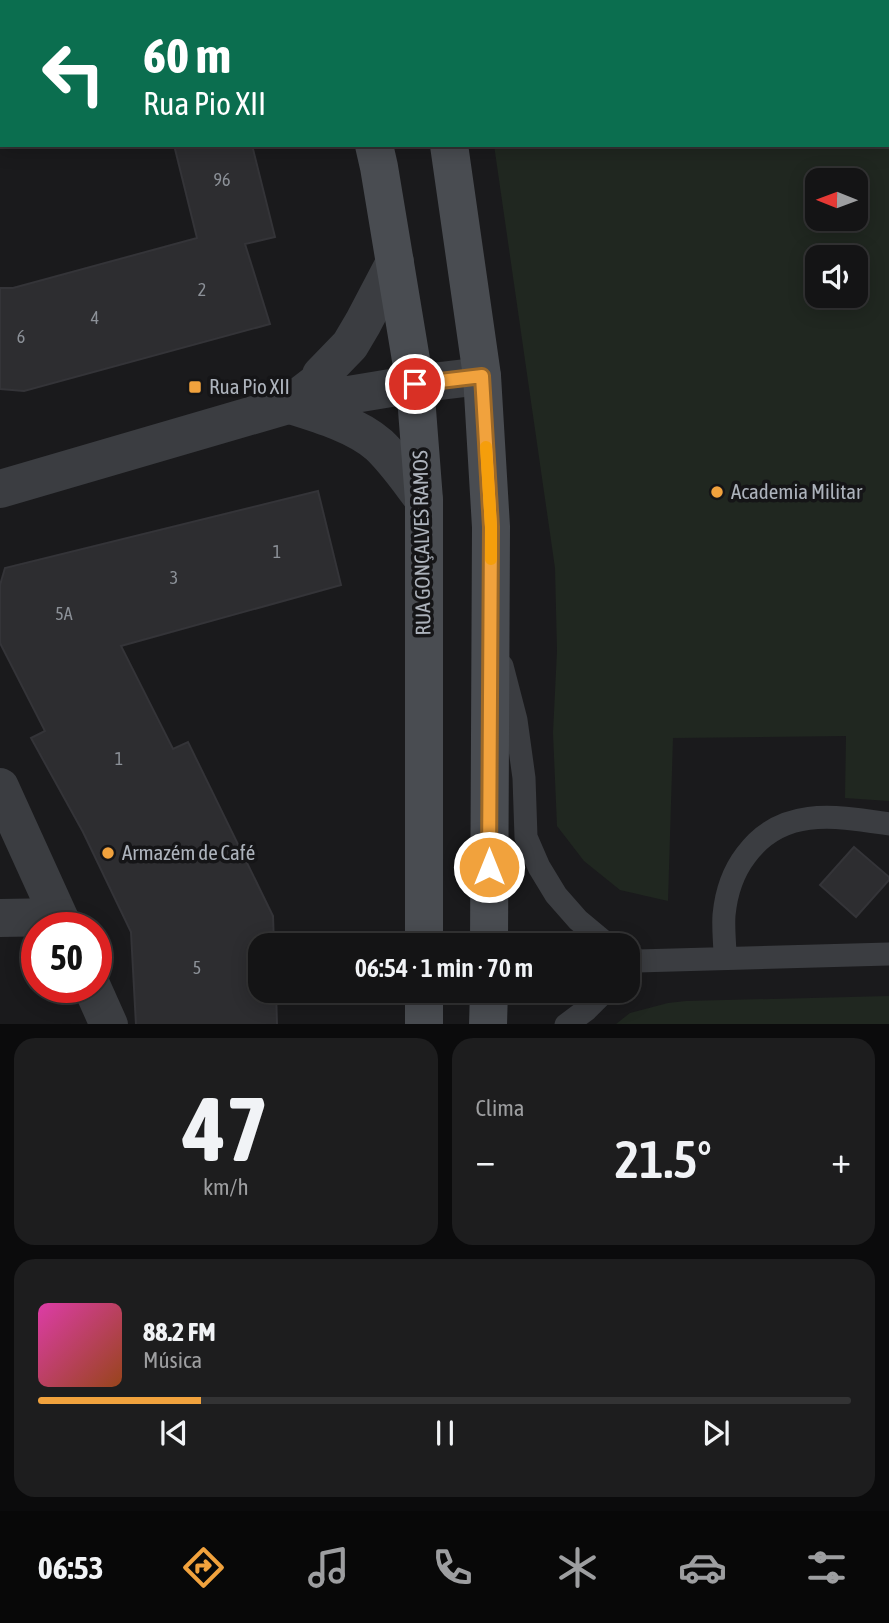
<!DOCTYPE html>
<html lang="pt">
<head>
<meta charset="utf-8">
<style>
	:root { --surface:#141415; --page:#1d1d1e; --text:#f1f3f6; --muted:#9d9ea0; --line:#333334; --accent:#f1a23d }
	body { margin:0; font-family:"Asap Condensed",sans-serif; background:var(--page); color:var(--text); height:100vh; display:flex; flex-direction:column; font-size:26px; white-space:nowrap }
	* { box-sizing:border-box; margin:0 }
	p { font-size:23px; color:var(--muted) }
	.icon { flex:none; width:38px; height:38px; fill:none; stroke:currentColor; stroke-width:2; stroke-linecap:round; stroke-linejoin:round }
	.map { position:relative; height:1024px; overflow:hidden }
	.sheet { display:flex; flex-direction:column; gap:14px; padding:14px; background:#0b0b0c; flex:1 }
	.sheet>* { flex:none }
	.top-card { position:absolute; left:0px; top:0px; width:889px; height:147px; box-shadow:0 4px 18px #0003,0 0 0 2px var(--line); background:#0b6e4f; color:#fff; overflow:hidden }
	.needle { width:46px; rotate:271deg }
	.controls { position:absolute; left:805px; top:168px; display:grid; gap:14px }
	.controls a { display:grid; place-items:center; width:63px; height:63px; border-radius:14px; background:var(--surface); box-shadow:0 4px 18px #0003,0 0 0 2px var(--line); font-size:35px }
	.speed { position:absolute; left:21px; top:912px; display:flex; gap:14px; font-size:35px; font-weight:700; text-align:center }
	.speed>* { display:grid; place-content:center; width:91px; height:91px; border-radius:50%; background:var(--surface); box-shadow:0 4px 18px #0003,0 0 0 2px var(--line); line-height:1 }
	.speed .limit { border:10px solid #d22; background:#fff; color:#111 }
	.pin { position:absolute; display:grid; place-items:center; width:60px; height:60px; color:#fff; margin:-30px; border:4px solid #fff; border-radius:50%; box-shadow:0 2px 7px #0007 }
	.me { position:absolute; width:77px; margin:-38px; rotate:0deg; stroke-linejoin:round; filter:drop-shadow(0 0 5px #0008) }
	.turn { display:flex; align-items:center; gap:24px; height:147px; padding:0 28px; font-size:32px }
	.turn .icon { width:91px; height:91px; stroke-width:2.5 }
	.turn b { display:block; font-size:49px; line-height:60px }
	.big { font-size:52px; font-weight:600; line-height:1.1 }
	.sheet .widget { flex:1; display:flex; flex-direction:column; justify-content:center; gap:10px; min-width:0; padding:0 24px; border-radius:21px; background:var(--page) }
	.sheet .dial { align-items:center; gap:0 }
	.dial b { font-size:91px; line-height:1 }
	.song { display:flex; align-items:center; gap:21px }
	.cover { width:84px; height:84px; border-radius:10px; background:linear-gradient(135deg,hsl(320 70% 55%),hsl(20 70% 35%)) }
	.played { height:7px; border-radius:4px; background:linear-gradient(90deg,var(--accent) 20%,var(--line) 20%) }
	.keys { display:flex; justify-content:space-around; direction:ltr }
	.heat { display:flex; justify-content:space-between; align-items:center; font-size:38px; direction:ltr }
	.sheet .tiles { flex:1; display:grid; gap:14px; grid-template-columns:1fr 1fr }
	.widget:last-child { grid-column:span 2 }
	.trip { position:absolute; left:248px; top:933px; width:392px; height:70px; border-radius:21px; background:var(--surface); box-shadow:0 4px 18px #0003,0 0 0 2px var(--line); font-weight:600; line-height:70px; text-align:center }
	.tabs { display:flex; height:112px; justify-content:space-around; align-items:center; background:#080808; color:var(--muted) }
	.tabs .icon { width:49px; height:49px }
	.tabs .active { color:var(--accent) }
	.tabs b { font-size:32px; color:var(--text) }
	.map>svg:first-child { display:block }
</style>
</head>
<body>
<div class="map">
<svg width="889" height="1025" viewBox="0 0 889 1025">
	<rect width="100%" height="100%" fill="#1a1a1c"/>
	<path fill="#202720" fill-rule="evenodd" d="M550,0H773L742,2H551Z
		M887,84H889V801L845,798L846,736L673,738L668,901L620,890L584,861L557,826L553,733L557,651L555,568L494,145H887ZM817,180H856V219H817ZM856,257V296H817V257Z
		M889,996V1024H616L630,1013L668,1003L686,1001Z"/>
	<path fill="#2d2d30" stroke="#343438" stroke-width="2" d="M174,145H252L275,237L245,244L270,324L24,391L0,389V288H13L197,238Z
		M318,491L341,585L121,646L173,749L188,742L273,916L274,945H261V990H276L277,1025H136L131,932L83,832L31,738L45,731L0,643V585L5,568Z
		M854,847L889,877V880L856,917L820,885Z"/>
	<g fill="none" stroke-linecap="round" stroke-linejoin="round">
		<path stroke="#3b3d41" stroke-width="23" d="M507,0L508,2
			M887,51H889
			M502,666L516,720L524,778L526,837L539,867L556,895L578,920L608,945
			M725,958C725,944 723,929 724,915C726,894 733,872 746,855C782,806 836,816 889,824
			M637,961L889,954
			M566,1025L586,1010L606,990"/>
		<path stroke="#3b3d41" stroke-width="38" d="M62,0L84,2
			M288,405L323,378L321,375L350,345L363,323L395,262
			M290,405C319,414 356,425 379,445C396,461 410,482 424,500
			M0,489L288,405L415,384L482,376
			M0,787L64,928
			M0,918L59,917
			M92,987L109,1025"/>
		<path stroke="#494c51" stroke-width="38" d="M337,0L338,2
			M421,0L422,2
			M374,145L379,167L415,384L424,500V945
			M449,145L482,376L491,527L489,945
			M424,1025V990
			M488,1025L489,990"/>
	</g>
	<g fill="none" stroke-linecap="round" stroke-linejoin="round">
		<g stroke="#9d6928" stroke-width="18">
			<path id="route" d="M415,384L482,376L491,527L489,867"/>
		</g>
		<use href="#route" stroke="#f1a23d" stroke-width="12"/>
		<path stroke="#f59e0b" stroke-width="12" d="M486,447L491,527V559"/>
	</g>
	<g fill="#f1a23d" stroke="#151517" stroke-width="2.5">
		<rect x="188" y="380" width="14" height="14" rx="3.5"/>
		<circle cx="717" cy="492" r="7"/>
		<circle cx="108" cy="853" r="7"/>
	</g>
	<g text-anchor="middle" stroke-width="7" stroke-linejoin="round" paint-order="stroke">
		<g font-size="18" fill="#8c9198">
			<text x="222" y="186">96</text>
			<text x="202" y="296">2</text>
			<text x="95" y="324">4</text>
			<text x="21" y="343">6</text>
			<text x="277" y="558">1</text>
			<text x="174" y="584">3</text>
			<text x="64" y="620">5A</text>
			<text x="119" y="765">1</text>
			<text x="197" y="974">5</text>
		</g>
		<g font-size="21" fill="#adb3bc" stroke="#151517" text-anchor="start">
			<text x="209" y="394">Rua Pio XII</text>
			<text x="731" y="499">Academia Militar</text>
			<text x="122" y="860">Armazém de Café</text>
		</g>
		<g font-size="21" fill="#adb3bc" stroke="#151517">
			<text transform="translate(422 543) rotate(-91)" y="7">RUA GONÇALVES RAMOS</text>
		</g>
	</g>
</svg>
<div class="controls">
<a><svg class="needle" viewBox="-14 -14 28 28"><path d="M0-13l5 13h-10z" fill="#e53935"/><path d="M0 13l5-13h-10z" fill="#9d9ea0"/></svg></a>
<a><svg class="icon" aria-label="sound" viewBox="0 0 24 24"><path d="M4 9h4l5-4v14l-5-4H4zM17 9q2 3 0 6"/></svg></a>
</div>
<div class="speed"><div class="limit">50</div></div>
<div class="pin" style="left:415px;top:384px;background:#d93025"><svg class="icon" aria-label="arrive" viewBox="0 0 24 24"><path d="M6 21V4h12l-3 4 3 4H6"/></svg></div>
<svg class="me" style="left:489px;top:867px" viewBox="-20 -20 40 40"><circle r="17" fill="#f1a23d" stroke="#fff" stroke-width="3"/><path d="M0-11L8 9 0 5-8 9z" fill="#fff"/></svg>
<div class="trip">06:54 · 1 min · 70 m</div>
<div class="top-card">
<div class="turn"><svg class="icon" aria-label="left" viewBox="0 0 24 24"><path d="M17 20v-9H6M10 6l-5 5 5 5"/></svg><div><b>60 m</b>Rua Pio XII</div></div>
</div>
</div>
<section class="sheet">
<div class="tiles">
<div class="widget dial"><b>47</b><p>km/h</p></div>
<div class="widget"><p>Clima</p>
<div class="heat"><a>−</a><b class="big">21.5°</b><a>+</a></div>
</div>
<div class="widget">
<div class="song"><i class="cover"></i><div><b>88.2 FM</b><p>Música</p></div></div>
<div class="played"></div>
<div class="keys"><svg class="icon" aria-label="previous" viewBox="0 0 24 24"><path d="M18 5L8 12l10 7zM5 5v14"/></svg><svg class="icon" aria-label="pause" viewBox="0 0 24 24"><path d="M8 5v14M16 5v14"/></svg><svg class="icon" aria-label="next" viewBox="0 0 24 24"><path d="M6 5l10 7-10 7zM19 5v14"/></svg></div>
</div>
</div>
</section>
<nav class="tabs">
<b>06:53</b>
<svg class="icon active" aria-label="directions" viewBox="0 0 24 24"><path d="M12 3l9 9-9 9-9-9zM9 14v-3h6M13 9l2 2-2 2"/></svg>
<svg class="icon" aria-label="music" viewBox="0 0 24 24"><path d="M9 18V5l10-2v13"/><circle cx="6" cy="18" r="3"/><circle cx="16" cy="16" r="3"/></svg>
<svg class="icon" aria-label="phone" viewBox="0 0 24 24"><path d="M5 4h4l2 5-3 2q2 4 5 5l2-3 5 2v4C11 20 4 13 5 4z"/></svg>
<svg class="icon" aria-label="climate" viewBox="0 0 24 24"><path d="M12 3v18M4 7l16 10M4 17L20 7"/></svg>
<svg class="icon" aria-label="car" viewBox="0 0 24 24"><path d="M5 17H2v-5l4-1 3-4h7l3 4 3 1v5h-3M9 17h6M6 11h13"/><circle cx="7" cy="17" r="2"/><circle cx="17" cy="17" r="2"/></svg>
<svg class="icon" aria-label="filters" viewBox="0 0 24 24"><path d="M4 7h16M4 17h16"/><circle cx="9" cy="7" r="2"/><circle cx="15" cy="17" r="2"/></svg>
</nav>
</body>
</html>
